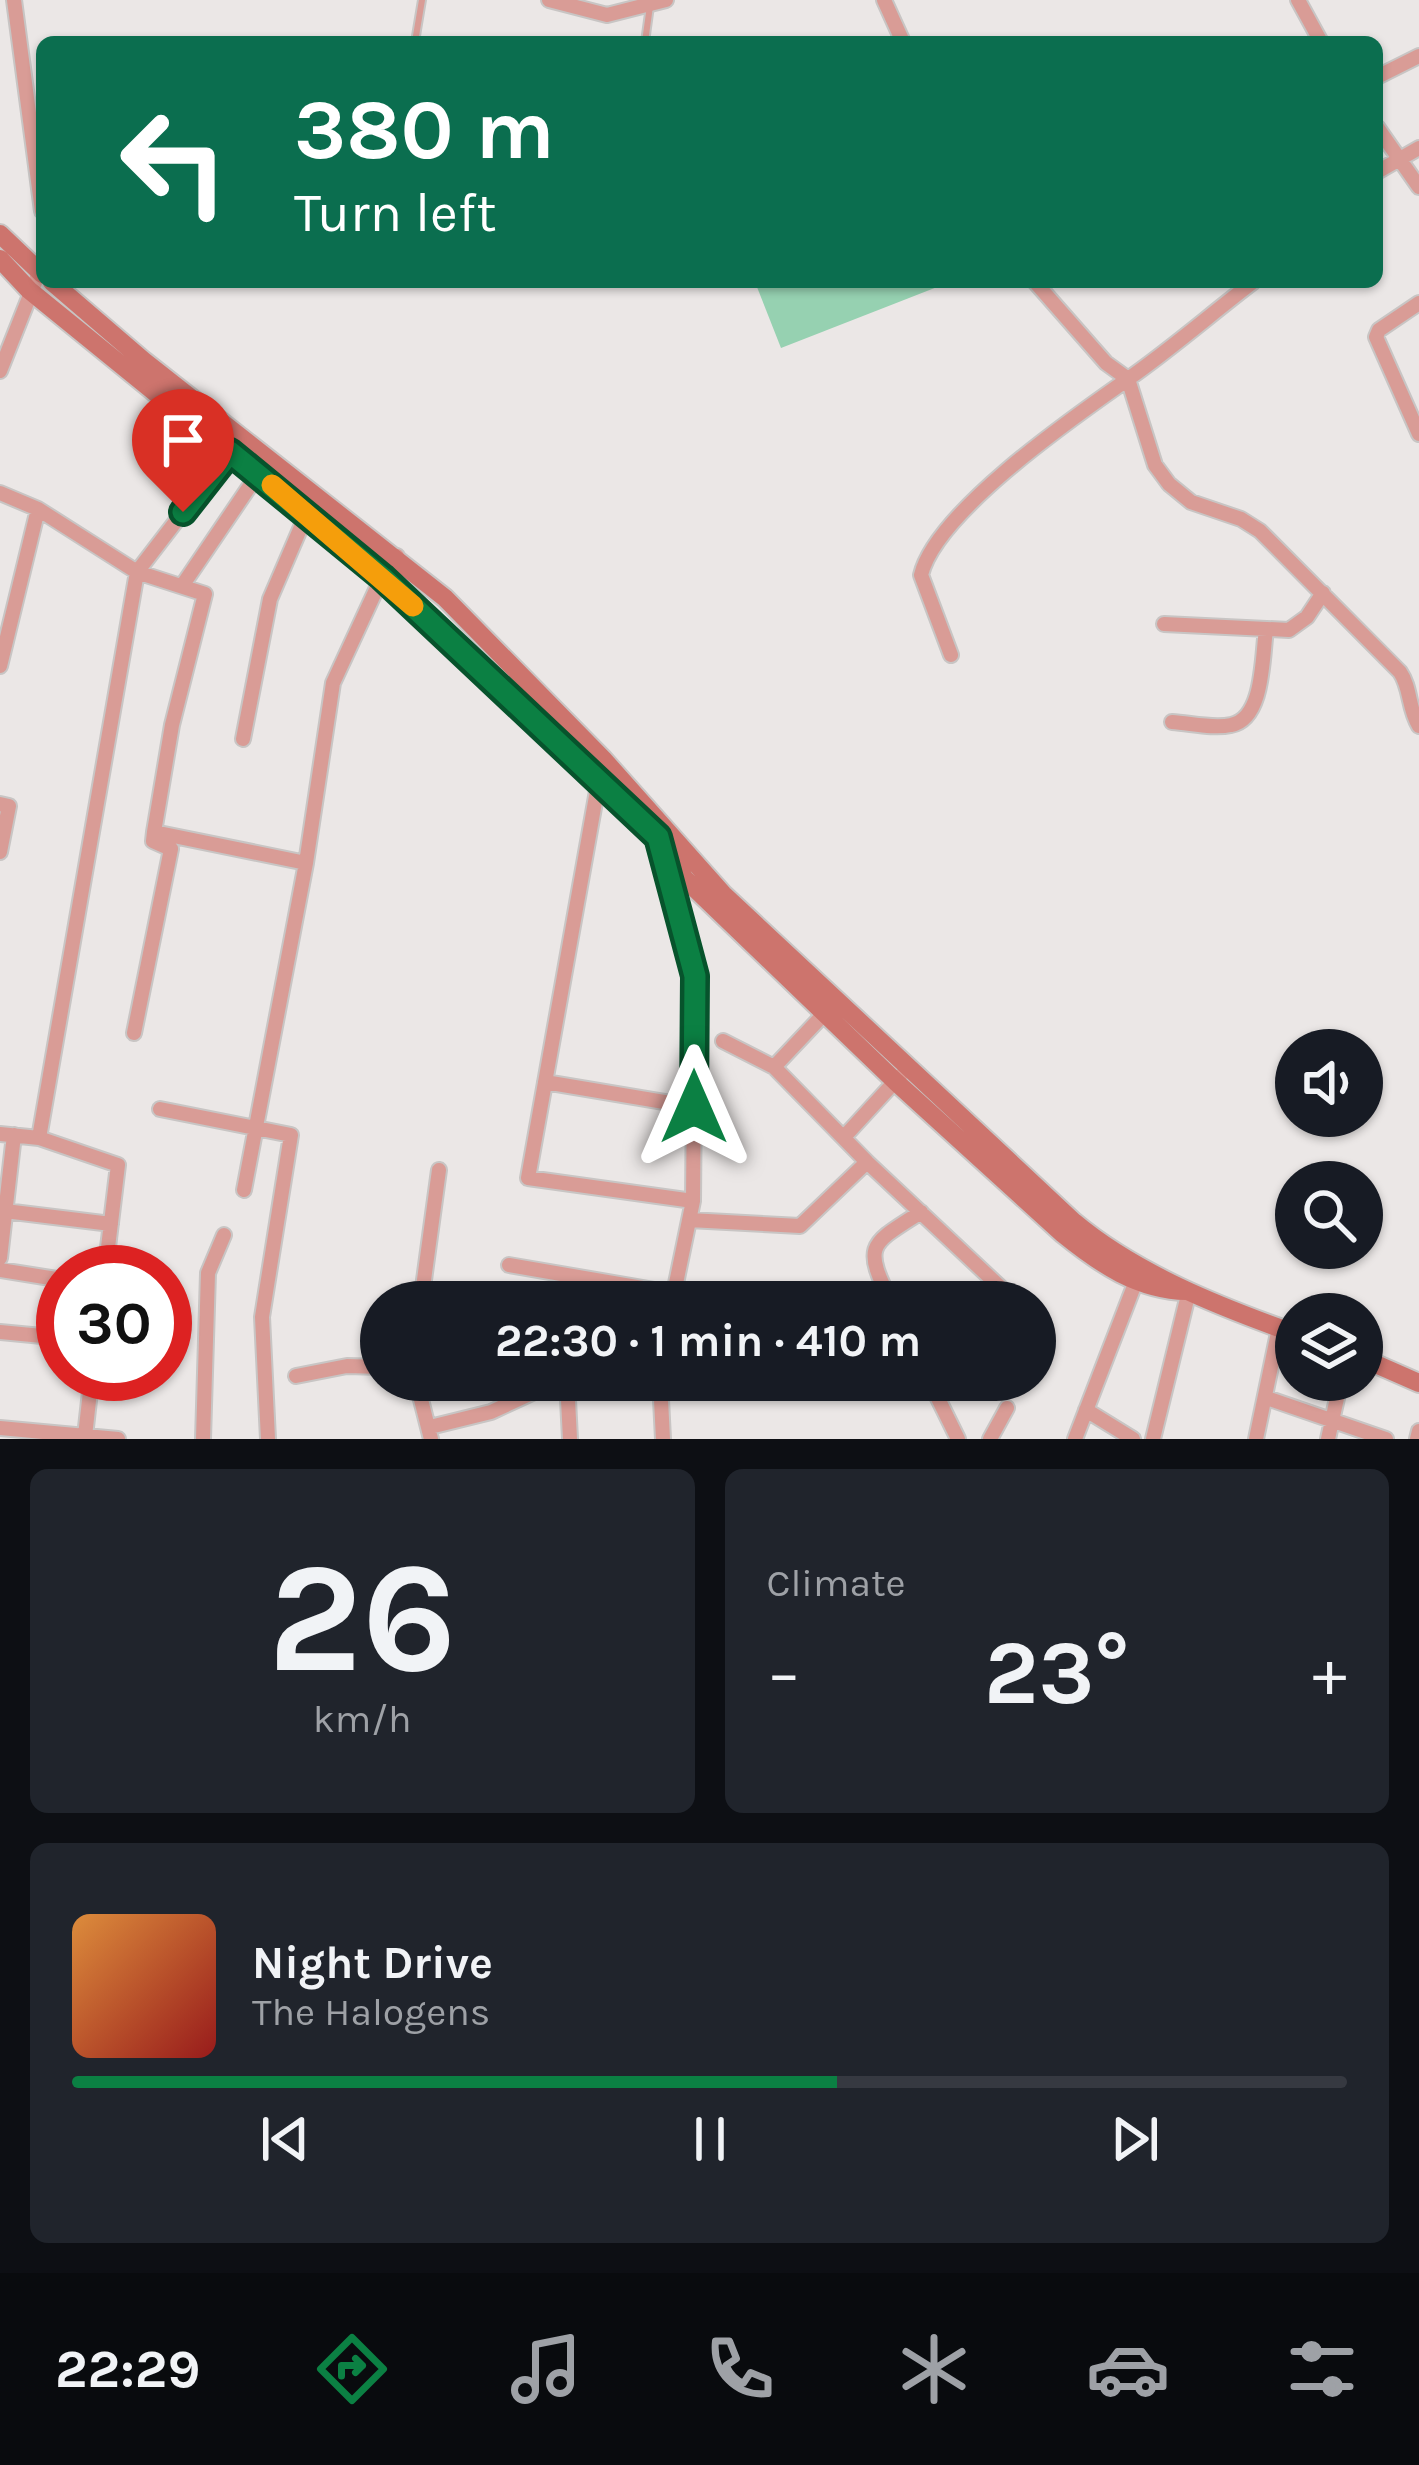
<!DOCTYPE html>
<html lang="en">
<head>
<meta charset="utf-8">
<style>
	:root { --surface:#171b24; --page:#20242c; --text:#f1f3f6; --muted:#9ea1a6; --line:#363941; --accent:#0b8043 }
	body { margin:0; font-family:Karla,sans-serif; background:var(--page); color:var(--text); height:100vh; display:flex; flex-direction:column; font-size:45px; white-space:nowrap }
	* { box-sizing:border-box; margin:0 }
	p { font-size:39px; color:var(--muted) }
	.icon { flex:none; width:66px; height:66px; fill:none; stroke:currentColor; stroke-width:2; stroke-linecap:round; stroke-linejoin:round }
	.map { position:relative; height:1439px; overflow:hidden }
	.panel { display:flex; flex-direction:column; gap:30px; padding:30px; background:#0d0f14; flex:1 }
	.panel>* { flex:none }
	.guide { position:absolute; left:36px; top:36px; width:1347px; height:252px; border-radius:18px; box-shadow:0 3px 9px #0004; background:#0b6e4f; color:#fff; overflow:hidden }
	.fabs { position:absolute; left:1275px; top:1029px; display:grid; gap:24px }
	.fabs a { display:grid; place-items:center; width:108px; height:108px; border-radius:50%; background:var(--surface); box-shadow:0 3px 9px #0004; font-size:60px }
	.speed { position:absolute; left:36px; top:1245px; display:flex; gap:24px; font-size:60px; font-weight:700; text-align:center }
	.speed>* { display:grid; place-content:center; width:156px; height:156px; border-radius:50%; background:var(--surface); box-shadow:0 3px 9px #0004; line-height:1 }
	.speed .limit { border:18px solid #d22; background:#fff; color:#111 }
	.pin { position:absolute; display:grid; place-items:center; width:102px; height:102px; color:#fff; margin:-123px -51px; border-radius:50% 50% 50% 0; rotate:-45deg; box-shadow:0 0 12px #0007 }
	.pin .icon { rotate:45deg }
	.me { position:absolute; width:132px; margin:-66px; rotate:0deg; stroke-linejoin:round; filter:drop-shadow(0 0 9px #0008) }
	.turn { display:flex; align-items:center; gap:42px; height:252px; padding:0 60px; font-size:54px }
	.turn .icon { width:156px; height:156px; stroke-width:2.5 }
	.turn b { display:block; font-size:84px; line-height:102px }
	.big { font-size:90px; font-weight:700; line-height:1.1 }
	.panel .tile { flex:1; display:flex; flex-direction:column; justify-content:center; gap:18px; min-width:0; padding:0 42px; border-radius:18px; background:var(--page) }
	.panel .dial { align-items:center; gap:0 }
	.dial b { font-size:156px; line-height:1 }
	.song { display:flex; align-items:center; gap:36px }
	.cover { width:144px; height:144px; border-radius:18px; background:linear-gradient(135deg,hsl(30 70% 55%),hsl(0 70% 35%)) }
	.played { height:12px; border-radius:6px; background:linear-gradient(90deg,var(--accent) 60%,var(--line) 60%) }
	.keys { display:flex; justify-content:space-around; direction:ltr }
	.heat { display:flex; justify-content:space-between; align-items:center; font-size:66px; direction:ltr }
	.panel .tiles { flex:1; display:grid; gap:30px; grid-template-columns:1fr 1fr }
	.tile:last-child { grid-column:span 2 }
	.trip { position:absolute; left:360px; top:1281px; width:696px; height:120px; border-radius:60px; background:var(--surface); box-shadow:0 3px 9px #0004; font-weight:700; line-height:120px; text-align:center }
	.menu { display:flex; height:192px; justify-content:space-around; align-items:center; background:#090b0e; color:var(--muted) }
	.menu .icon { width:84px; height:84px }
	.menu .selected { color:var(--accent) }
	.menu b { font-size:54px; color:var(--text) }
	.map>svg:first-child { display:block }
</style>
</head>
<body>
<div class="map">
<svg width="1419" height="1439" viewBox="0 0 1419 1439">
	<rect width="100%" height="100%" fill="#ebe7e6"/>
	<path fill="#96d1b1" d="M755,282H950L781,348Z"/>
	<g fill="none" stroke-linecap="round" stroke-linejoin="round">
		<g stroke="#c8c5c4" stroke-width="10">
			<path id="lane" d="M415,42L422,0
				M645,42L650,6"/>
		</g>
		<g stroke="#c8c5c4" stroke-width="18">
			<path id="street" d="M14,0L42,211
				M549,0L607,15L666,0
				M884,0L903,42
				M1298,0L1321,42
				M1377,77L1419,56
				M1377,127L1419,187
				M1377,172L1419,148
				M1035,282L1106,363L1128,379L1155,465L1169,484L1191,502L1241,519L1260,531L1400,672C1411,688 1408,708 1419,726
				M1419,303L1379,330L1376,337L1419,434
				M0,371L42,265
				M0,493L38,509
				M182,586L258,474
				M1164,624L1289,630L1307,617L1323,593
				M951,655L921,575C936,512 1074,417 1128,379C1171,349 1211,314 1253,282
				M0,666L38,509L137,572L205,594L172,725L154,832L153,841L171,849L134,1033
				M1172,722C1190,723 1213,729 1231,725C1264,719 1262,657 1266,630
				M243,739L270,599L307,513
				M600,774L528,1178L693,1201
				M0,804L9,806L0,852
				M154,832L306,863
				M661,849L695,976L693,1201L674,1293L668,1302
				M723,1041L774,1067L867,1162L1016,1302
				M774,1067L824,1014
				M545,1082L694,1107
				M160,1109L291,1135L262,1317L268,1439
				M0,1134L39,1138L137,572L230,451
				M845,1136L900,1076
				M39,1138L118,1165L105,1272
				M244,1190L306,863L333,683L382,577L397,556
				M5,1211L111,1224
				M689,1220L800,1226L867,1162
				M0,1258L14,1135
				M509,1265L724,1302
				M0,1270L63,1280
				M421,1302L439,1170
				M891,1302C863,1245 869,1245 921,1212
				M1035,1320L1043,1328
				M0,1332L63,1338
				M296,1376L347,1366L381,1367
				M416,1380L431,1439
				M567,1380L570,1439
				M660,1380L663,1439
				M838,1380L861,1381
				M929,1380L958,1439
				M1267,1398L1386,1439
				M1086,1410L1133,1439
				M430,1427L491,1412L560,1380
				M0,1428L118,1439
				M85,1436L92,1374
				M203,1439L208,1273L224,1235
				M990,1439L1007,1408
				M1075,1439L1136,1281
				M1153,1439L1189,1291
				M1256,1439L1279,1328
				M1328,1439L1341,1380
				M1417,1439L1419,1431"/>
		</g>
		<g stroke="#c8c5c4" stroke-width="22">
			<path id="secondary" d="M0,234L42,274
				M0,259L29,290L382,577L658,837L685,879L896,1082L1063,1234C1100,1264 1138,1290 1187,1291
				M52,282L144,361L445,598L603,759L723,894L1074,1222C1136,1274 1220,1307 1296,1334
				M1362,1358L1419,1383"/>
		</g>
		<use href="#lane" stroke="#d99c96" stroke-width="6"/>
		<use href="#street" stroke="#d99c96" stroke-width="14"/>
		<use href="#secondary" stroke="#cd746d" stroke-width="18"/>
	</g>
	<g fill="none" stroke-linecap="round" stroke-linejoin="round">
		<g stroke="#07532c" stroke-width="30">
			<path id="route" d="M183,512L230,452L382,577L658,837L695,976L694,1107"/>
		</g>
		<use href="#route" stroke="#0b8043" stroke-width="21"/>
		<path stroke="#f59e0b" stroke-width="21" d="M272,485L413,606"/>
	</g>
</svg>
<div class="fabs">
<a><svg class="icon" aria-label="sound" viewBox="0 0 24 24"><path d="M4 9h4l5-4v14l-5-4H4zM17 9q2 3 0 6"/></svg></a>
<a><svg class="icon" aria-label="search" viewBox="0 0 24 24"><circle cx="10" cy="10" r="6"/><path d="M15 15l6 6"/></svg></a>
<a><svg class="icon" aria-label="layers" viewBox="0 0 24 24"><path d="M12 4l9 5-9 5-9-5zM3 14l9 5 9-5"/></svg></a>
</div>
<div class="speed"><div class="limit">30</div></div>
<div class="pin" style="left:183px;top:512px;background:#d93025"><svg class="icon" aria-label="arrive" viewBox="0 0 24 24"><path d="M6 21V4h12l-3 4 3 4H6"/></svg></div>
<svg class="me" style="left:694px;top:1107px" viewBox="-20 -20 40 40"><path d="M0-17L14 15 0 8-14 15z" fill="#0b8043" stroke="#fff" stroke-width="4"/></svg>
<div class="trip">22:30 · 1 min · 410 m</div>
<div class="guide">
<div class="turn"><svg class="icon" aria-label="left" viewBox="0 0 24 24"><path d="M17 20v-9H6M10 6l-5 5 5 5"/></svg><div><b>380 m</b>Turn left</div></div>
</div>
</div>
<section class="panel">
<div class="tiles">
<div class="tile dial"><b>26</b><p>km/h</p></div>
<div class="tile"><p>Climate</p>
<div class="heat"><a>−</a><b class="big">23°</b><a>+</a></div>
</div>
<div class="tile">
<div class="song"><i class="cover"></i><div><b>Night Drive</b><p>The Halogens</p></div></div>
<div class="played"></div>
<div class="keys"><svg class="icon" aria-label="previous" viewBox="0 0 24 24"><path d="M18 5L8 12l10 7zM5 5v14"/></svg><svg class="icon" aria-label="pause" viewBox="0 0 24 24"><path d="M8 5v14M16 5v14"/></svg><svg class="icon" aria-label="next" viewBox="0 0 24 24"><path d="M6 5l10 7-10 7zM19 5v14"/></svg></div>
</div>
</div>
</section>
<nav class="menu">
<b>22:29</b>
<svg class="icon selected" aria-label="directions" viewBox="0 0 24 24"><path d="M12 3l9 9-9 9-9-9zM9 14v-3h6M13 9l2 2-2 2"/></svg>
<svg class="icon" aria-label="music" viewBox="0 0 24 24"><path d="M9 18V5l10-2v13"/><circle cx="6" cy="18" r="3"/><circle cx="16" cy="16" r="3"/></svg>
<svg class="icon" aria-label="phone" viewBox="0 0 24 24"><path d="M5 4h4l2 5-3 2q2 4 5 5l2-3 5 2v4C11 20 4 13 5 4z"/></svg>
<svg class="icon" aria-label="climate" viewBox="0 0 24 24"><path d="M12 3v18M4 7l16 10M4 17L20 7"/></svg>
<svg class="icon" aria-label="car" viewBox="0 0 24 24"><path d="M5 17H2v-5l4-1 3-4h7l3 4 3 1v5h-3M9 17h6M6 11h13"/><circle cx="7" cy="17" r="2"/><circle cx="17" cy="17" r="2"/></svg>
<svg class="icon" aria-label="filters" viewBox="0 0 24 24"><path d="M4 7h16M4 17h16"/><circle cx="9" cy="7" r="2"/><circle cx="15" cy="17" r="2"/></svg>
</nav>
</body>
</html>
